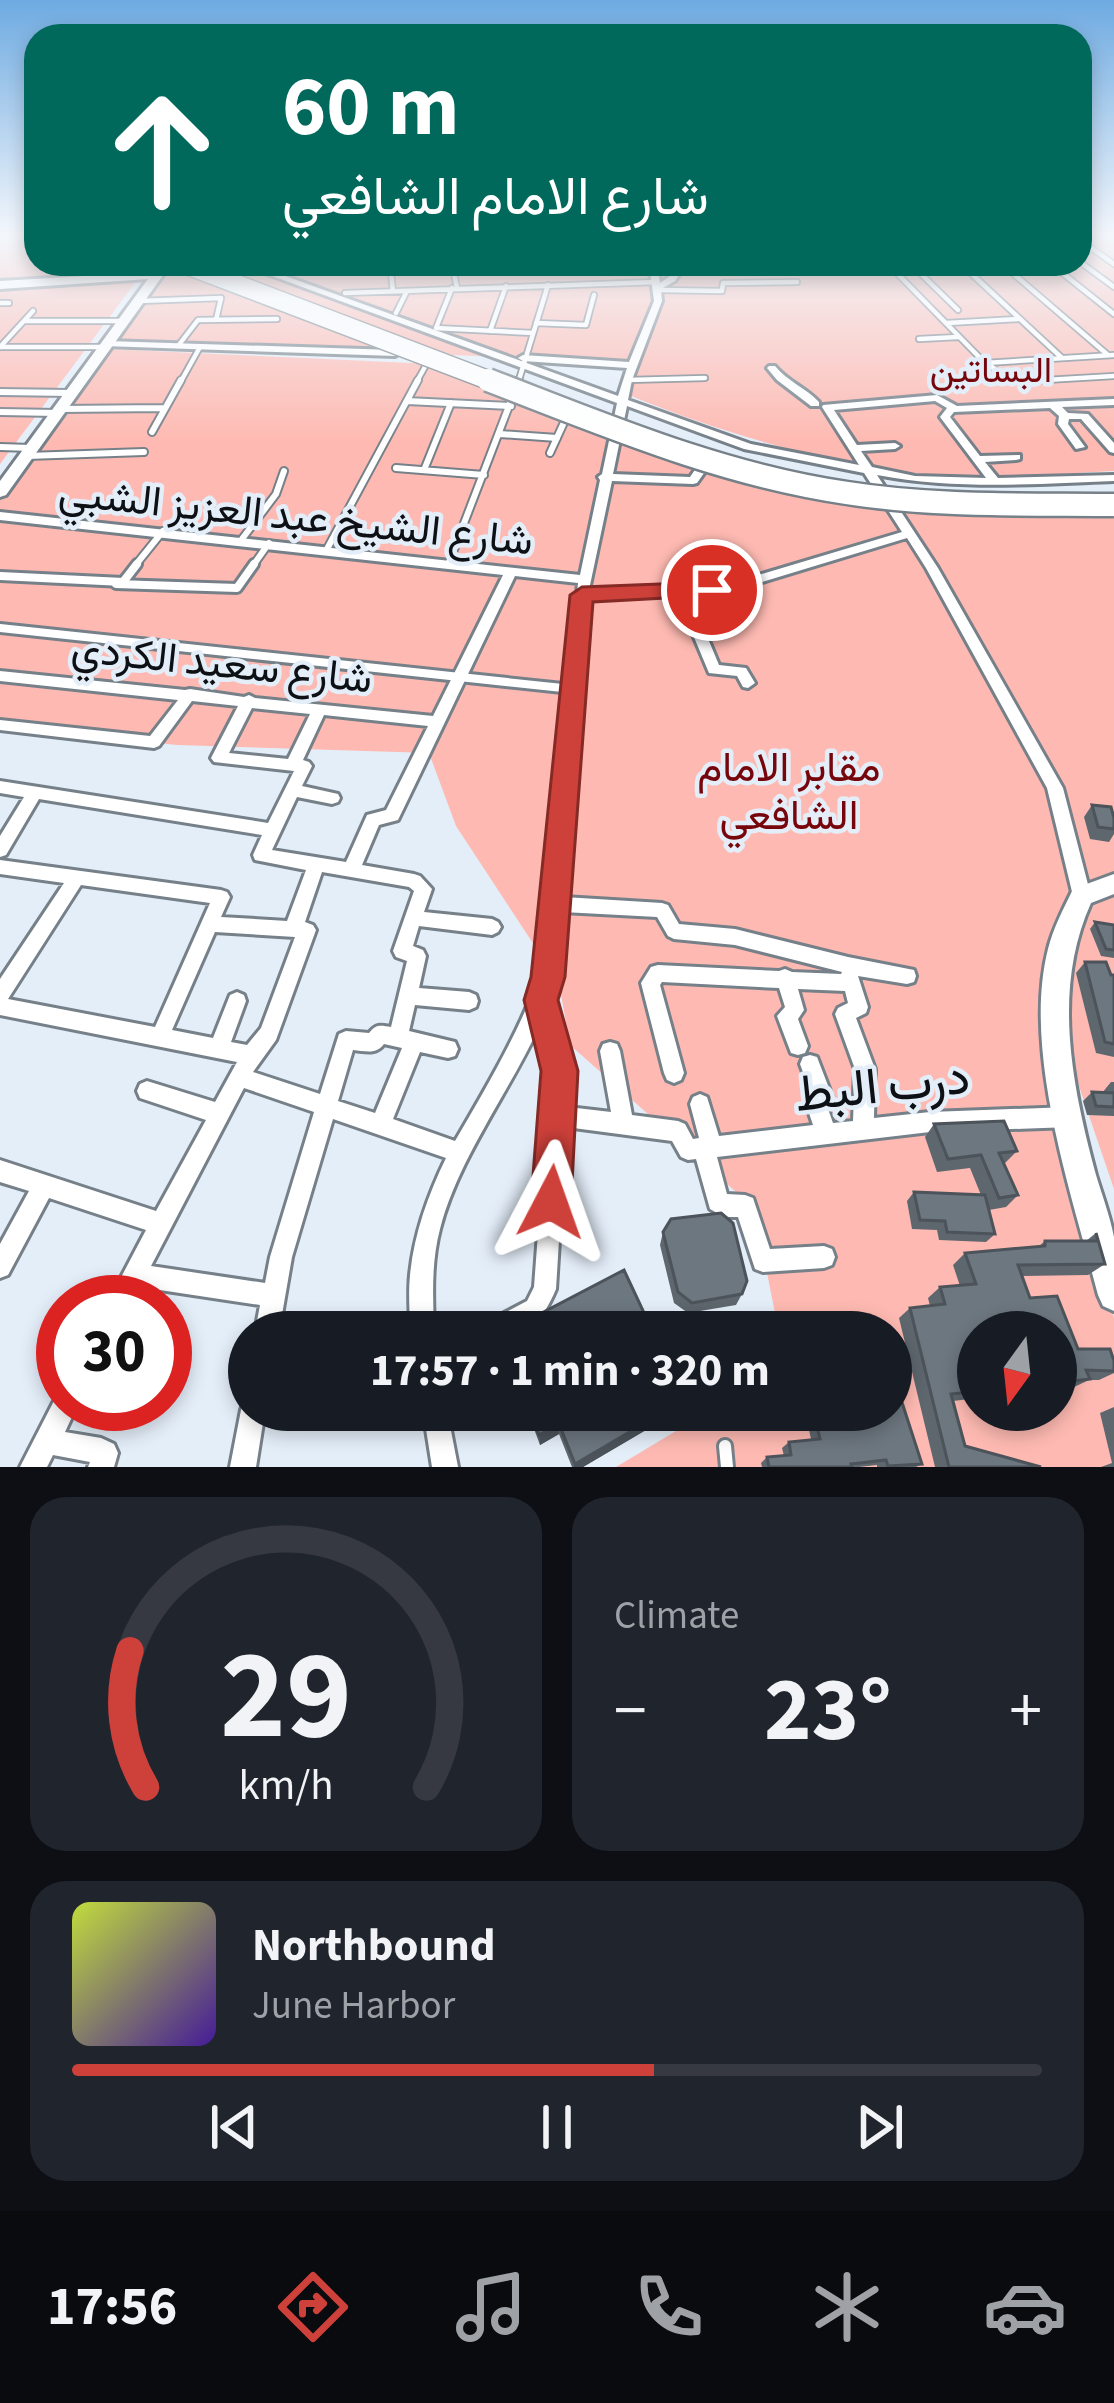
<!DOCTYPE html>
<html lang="en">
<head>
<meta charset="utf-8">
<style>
	:root { --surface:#171b24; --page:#20242c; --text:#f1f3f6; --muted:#9ea1a6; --line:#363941; --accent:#ce403a }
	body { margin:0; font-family:"Source Sans 3",Vazirmatn,sans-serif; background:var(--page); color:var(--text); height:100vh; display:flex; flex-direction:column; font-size:45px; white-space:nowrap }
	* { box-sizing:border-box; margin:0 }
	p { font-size:39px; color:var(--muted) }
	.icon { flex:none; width:66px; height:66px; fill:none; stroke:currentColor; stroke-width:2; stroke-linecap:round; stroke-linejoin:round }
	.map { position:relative; height:1467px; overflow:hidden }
	.panel { display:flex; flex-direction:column; gap:30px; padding:30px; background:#0d0f14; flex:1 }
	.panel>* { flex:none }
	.banner { position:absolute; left:24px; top:24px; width:1068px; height:252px; border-radius:36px; box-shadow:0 6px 18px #0003; background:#00695c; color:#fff; overflow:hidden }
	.needle { width:78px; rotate:195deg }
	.fabs { position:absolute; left:957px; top:1311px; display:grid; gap:24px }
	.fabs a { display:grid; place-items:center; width:120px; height:120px; border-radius:50%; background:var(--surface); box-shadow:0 6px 18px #0003; font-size:60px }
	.speed { position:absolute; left:36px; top:1275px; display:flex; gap:24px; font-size:60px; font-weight:700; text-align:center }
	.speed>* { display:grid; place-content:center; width:156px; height:156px; border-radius:50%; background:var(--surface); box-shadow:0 6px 18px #0003; line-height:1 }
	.speed .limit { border:18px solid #d22; background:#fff; color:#111 }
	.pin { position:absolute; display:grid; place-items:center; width:102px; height:102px; color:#fff; margin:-51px; border:6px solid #fff; border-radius:50%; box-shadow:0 3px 12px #0007 }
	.me { position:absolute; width:132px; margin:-66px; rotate:4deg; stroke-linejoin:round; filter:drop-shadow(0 0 9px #0008) }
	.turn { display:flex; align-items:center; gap:42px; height:252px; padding:0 60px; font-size:54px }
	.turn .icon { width:156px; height:156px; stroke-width:2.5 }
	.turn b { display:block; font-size:84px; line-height:102px }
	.big { font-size:90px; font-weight:700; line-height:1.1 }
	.panel .widget { flex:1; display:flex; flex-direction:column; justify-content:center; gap:18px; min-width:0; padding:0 42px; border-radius:36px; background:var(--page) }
	.panel .dial { align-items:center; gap:0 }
	.dial svg { height:312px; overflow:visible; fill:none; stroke:var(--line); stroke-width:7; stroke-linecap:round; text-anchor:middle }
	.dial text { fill:var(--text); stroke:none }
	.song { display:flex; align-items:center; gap:36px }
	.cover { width:144px; height:144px; border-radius:18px; background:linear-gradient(135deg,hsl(70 70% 55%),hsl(260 70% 35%)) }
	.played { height:12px; border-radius:6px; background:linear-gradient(90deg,var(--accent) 60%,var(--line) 60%) }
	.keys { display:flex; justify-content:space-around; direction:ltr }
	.heat { display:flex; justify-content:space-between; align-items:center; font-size:66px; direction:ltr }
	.panel .tiles { flex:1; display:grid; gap:30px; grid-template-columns:1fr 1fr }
	.widget:last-child { grid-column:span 2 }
	.trip { position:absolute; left:228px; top:1311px; width:684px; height:120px; border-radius:60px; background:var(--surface); box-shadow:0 6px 18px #0003; font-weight:700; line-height:120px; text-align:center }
	.dock { display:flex; height:192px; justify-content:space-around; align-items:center; background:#090b0e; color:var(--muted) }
	.dock .icon { width:84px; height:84px }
	.dock .current { color:var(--accent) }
	.dock b { font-size:54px; color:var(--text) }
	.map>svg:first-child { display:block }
</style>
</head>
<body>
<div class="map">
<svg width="1114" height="1467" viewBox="0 0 1114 1467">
	<rect width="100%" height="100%" fill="#e4eef9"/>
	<path fill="#febab2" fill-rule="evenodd" d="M0,236H36V264H149L0,464Z
		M1080,236H1114V471C1044,474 969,482 900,471C808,458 717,431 631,396L635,362L111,342L169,264H1080Z
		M107,349L433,364L575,418L602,436L772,487L1114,510V877L1069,897L1052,934L1048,1052L1114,1318V1467H616L711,1410H891V1332H744L776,1318L754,1208L570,1045L559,983L456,826L429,753L177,745L0,727V494ZM978,1332H1056V1410H978Z
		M1114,891V1189L1069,1057L1061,974L1092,898Z"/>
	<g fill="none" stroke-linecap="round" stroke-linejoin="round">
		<g stroke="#768089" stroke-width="8">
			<path id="lane-far3" d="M1080,240L1114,264
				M1080,262L1114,287
				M390,264L393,291
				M452,264L457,288
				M483,264L492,268L531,264
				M601,264L603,272
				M740,264L890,267
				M888,264L985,363L1114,355
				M961,264L1062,358
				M1002,264L1108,355
				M1051,264L1114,314
				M254,268L306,264
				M915,268L958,310
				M893,270L965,264
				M452,288L436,328L533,333
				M659,290L722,291L723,283L797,282
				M345,293L656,282
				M139,301L221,298L216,320
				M0,303H9
				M396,313L407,291
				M24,321H124
				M536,323L586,325L594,295
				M947,323L1018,319
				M490,331L506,286
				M919,339L958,337
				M178,346L198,320L277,319
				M0,347H103
				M0,347L33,311
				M991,366L1010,382L1114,376
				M627,380L705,378
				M180,383L200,347
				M416,383L426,365
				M518,383L548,285"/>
		</g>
		<g stroke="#768089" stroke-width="10">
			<path id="lane-far2" d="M1008,380H1040
				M0,392L70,393
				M407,401L511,406
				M60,409L164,408
				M0,412L57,413
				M152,432L181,380
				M500,434L557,438
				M0,447L31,448
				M550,453L566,418
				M27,456L144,452
				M396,468L484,475
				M424,470L451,403
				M242,539L276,494L284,471
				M327,549L418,380
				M448,565L519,380
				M134,567L163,531
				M252,567L269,543"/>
		</g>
		<g stroke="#768089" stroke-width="14">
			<path id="lane-far1" d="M0,576L123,582L137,564
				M116,584L237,588L254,564
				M0,628L572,689"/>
		</g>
		<g stroke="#768089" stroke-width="18">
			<path id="lane" d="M725,1446L727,1467"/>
		</g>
		<g stroke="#768089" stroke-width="6">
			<path id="street" d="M240,264H252L618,396L627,368L523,361L518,358L523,355L629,362L654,301L649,264H657L660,283L669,277L678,264H686L675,281L661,289L662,301L632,380L628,400L751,444L859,465L822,407L823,405L937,395L957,406L1114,399V405L1062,407L1068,413L1088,414L1114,443V453L1110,452L1081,419H1069L1068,424L1085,447L1076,449L1058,424L1059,416L1050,408L954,412L950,417L980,456L1020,455V459L1016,460L985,462L998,478L1114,475V481C1035,484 955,490 877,475L938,568L1063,788L1091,896L1088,901L1082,903L1076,901L1073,896L1047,788L926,568L907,538L736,590L689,593L719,665L746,668L755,683L748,688L743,687L737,676L709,673L676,594L588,599L564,897L662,903L668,905L679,924L735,929L848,957L914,970L916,976L914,982L907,984L858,976L868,1007L866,1013L856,1018L875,1069L874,1118L930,1112L1070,1107L1077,1110L1080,1117L1077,1124L1070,1127L930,1132L717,1157L727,1194L745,1195L753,1198L770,1249L824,1246L832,1249L835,1257L832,1265L824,1268L763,1272L755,1269L738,1217H724L710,1209L696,1159L688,1160L681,1157L672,1141L566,1127L556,1289C538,1332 523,1332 479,1332L483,1324L527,1301L534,1287L550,1071L539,1027C508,1094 458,1159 440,1229C431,1263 433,1297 434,1332H410C410,1313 408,1294 410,1275C414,1234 428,1195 446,1158L333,1119L292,1257L279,1332H255L260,1305L140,1287L132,1302H108L146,1230L49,1198L8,1275L0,1278V1244L29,1191L0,1182V1160L156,1211L206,1120L140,1098L137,1091L140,1084L147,1081L215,1102L237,1062L0,1015V979L64,883L0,874V860L221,890L227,892L230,897L221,917L287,921L306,870L255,860L253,855L262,835L39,799L6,855L0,857V836L24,797L0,793V781L268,823L294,771L214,762L211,758L238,706L192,701L159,746L154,748L0,730V720L150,736L178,700L0,681V671L185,690L190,689L244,697L249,695L255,698L433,716L503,575L0,520V512L580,575L600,480L598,477L602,474L617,403ZM935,401L947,408L940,417L986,478L915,476L872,467L861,451L895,449L900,446L895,443L857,445L834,410ZM627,406L744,449L864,473L902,532L735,582L589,590L612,481L693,484L697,483L709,466L703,463L699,464L690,477L613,474ZM515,576L578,583L539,977C517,1036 487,1086 455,1141L393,1119L420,1052L448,1058L455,1056L458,1049L455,1042L409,1031L415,1005L469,1010L476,1007L478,1001L476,995L469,992L419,988L426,956L423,950L413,946L419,926L492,935L498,932L501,927L498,922L492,919L424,912L432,889L420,876L414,874L362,865L379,825L398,820ZM252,708L310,714L288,759L229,753ZM324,715L428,726L386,810L367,815L346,862L272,850L297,797L332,804L338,802L340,798L338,794L302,786L312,766L309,762L303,760ZM322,872L409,887L414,891L393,951L396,957L407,961L391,1027C380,1025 376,1024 369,1033L346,1031L339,1034L320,1094L253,1072L276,1040L316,930L313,925L305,922ZM81,885L210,903L155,1027L8,999ZM563,912L657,917L668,936L674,939L735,945L842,972L841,974L792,972L785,969L779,971L658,965L651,967L641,983L664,1073L667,1080L674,1083L681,1080L684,1073L660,985L662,982L779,988L785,1007L777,1016L791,1053L798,1055L805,1053L808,1046L798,1019L804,1010L798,989L845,991L848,1003L838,1008L835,1014L855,1069L853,1121L833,1123L827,1106L832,1096L817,1057L810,1055L803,1057L800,1064L811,1094L806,1104L813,1125L719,1136L707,1097L700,1094L693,1097L690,1104L699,1138L693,1139L685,1124L678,1121L632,1115L620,1051L617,1044L610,1042L603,1044L600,1051L611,1112L568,1107L570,1071L550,998L557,977ZM215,932L295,937L261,1028L247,1045L231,1042L246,1001L244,995L237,992L230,995L213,1038L172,1030ZM384,1044L402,1048L375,1113L338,1101L353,1050C365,1051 376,1055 384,1044ZM244,1088L314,1112L270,1257L265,1283L151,1266Z
				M107,341L395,350L400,353L395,356L104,346V342Z
				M769,366H775C787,381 806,388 819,402V406H811L777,380L767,368Z
				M63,1393V1404H78L65,1432L101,1438L114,1444L118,1453L114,1467H88L90,1462L53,1455L47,1467H20L57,1395Z
				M249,1399V1410H265L256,1467H230L241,1410L244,1401Z
				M423,1410H447L458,1467H432Z"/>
		</g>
		<g stroke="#768089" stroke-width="6">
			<path id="secondary" d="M159,264H171L6,495L0,497V481L148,279L0,289V281L153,272Z
				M1114,874V894L1091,903C1052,989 1072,1086 1096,1175C1102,1195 1110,1216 1114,1237C1114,1260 1114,1287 1114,1311L1103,1306L1098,1295C1072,1195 1022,1051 1048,949C1053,928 1064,908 1073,889Z"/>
		</g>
		<use href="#lane-far3" stroke="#fff" stroke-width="4.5"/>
		<use href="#lane-far2" stroke="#fff" stroke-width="6"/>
		<use href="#lane-far1" stroke="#fff" stroke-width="8"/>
		<use href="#lane" stroke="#fff" stroke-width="12"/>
		<use href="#street" fill="#fff" fill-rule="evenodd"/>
		<use href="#secondary" fill="#fff" fill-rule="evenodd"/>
		<g stroke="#768089" stroke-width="21" stroke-linecap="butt">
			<path id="highway-bridge-far1" d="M184,264L496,383"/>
		</g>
		<g stroke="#768089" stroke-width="27" stroke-linecap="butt">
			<path id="highway-bridge" d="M488,380C605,425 722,475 847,493C936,507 1025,504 1114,505"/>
		</g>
		<use href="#highway-bridge-far1" stroke="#fff" stroke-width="18"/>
		<use href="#highway-bridge" stroke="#fff" stroke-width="22"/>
	</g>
	<path fill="#5e666e" d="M1092,805L1114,818V834L1109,842L1090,839L1084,817Z
		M1095,922L1114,925V958L1101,956L1090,929Z
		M1085,962L1114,975V1057L1096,1053L1076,973Z
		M1111,1082H1114V1116L1087,1115L1083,1101L1092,1092L1102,1093Z
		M934,1124L1017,1151L1004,1164L1018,1195L1006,1207L989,1210L995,1234L986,1242L939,1240L937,1230L912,1229L907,1201L914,1192L981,1195L970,1168L937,1172L925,1137Z
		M663,1232L742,1294L736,1305L688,1313L674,1303L660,1245Z
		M1096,1233L1105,1264L1088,1275L1022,1276L1030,1298L1078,1349L1114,1361V1373L1099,1380H1089L1072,1388L1056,1390V1332H978V1398L953,1401L965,1446L1041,1467H935L899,1318L910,1308L930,1306L928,1298L940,1287L960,1286L953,1265L965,1253L1038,1247L1045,1241H1086Z
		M1114,1407V1467H1101L1112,1463L1100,1413Z
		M527,1410H680L583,1467H572L559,1434L540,1445Z
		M813,1410H891L922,1464L916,1467H877V1465L859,1467H762L761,1463L767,1457L784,1456L782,1448L789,1442L811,1439L808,1425L814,1419Z"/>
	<path fill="#4c535a" d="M667,1410H680L583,1467H574L575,1464Z
		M559,1424V1434L540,1445L539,1435Z"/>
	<path fill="#6d7780" stroke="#4c535a" stroke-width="3" d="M1092,805L1111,807L1114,818V829L1098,827Z
		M1095,922L1114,925V950L1106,949Z
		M1085,962H1106L1111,975H1114V1044L1105,1042Z
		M1092,1092L1114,1093V1107L1096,1106Z
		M1004,1121L1017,1151L999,1153L1018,1195L999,1198L981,1155L948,1159L934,1124Z
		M914,1192L985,1195L995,1234L947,1232L945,1221L920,1220Z
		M721,1213L733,1223L747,1281L742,1294L692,1303L678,1292L663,1232L671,1219Z
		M1096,1233L1105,1264L1018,1265L1030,1298L1057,1296L1078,1349H1110L1114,1361V1371L1086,1370L1090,1379L1056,1383V1332H978V1391L951,1394L965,1446L1041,1467H949L910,1308L945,1304L940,1287L976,1284L965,1253L1045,1246V1241H1098Z
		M624,1270L653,1332H520L517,1326Z
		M811,1318L835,1320V1325L872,1320L875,1332H811Z
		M785,1321L788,1332H740L739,1328Z
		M897,1387L922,1464L888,1466L886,1460L851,1464L852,1467H769L767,1457L791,1455L789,1442L820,1439L815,1418L822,1417L821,1410H891V1388Z
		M530,1410H667L575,1464L559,1424L539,1435Z"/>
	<linearGradient id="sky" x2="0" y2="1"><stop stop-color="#6eaae1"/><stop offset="0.53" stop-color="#f3f7fc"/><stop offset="1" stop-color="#f3f7fc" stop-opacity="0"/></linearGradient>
	<rect width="1114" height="442" fill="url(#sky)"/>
	<path fill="#ce403a" stroke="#862a26" stroke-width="3" d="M712,582L723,590L720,595L593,602L565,977L558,1000L578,1071L571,1202L565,1216L551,1222L537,1216L531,1202L541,1071L524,1000L531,977L570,595L582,587Z"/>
	<g text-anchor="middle" stroke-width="9" stroke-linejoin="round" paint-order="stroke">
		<g font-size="36" fill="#77060c" stroke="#e4eef9">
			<text x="991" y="382">البساتين</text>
		</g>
		<g font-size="42" fill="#0d1014" stroke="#e4eef9">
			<text transform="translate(296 515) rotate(6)" y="15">شارع الشيخ عبد العزيز الشبي</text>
			<text transform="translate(222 662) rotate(6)" y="15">شارع سعيد الكردي</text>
		</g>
		<g font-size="42" fill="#77060c" stroke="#e4eef9">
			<text x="789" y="781">مقابر الامام<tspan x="789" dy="48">الشافعي</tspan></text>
		</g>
		<g font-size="51" fill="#0d1014" stroke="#e4eef9">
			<text transform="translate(882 1084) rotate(-6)" y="18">درب البط</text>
		</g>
	</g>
</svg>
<div class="fabs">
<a><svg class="needle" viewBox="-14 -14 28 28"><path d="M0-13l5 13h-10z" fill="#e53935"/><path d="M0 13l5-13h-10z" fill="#9ea1a6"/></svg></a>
</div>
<div class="speed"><div class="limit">30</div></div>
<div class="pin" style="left:712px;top:590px;background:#d93025"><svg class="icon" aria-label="arrive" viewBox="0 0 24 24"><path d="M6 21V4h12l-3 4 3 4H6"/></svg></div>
<svg class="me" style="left:551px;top:1202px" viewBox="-20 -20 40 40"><path d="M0-17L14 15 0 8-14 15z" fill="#ce403a" stroke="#fff" stroke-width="4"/></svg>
<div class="trip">17:57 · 1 min · 320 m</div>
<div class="banner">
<div class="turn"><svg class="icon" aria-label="ahead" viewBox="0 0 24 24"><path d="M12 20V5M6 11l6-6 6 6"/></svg><div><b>60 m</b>شارع الامام الشافعي</div></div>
</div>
</div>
<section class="panel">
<div class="tiles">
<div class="widget dial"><svg viewBox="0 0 100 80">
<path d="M14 69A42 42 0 1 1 86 69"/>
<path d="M14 69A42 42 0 0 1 10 34" stroke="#ce403a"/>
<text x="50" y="56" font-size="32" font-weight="700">29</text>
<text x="50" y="72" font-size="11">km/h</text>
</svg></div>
<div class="widget"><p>Climate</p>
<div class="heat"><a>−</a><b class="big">23°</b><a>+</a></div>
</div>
<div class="widget">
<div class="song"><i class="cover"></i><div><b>Northbound</b><p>June Harbor</p></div></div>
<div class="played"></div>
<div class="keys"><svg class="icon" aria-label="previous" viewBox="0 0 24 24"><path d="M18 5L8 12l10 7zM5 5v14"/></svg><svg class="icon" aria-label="pause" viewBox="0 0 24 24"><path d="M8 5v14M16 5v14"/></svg><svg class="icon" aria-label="next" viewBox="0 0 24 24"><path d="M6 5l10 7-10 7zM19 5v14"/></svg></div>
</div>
</div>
</section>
<nav class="dock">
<b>17:56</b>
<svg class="icon current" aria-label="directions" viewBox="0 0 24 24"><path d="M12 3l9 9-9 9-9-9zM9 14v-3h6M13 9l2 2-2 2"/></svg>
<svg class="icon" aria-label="music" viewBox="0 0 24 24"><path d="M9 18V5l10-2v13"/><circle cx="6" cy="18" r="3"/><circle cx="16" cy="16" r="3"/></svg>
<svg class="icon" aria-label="phone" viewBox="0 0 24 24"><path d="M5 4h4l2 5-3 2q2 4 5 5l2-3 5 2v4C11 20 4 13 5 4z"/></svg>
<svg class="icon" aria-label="climate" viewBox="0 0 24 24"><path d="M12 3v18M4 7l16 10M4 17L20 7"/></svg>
<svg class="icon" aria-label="car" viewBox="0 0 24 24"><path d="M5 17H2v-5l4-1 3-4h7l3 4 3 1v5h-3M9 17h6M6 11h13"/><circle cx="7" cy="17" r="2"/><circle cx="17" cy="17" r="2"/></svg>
</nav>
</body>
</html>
